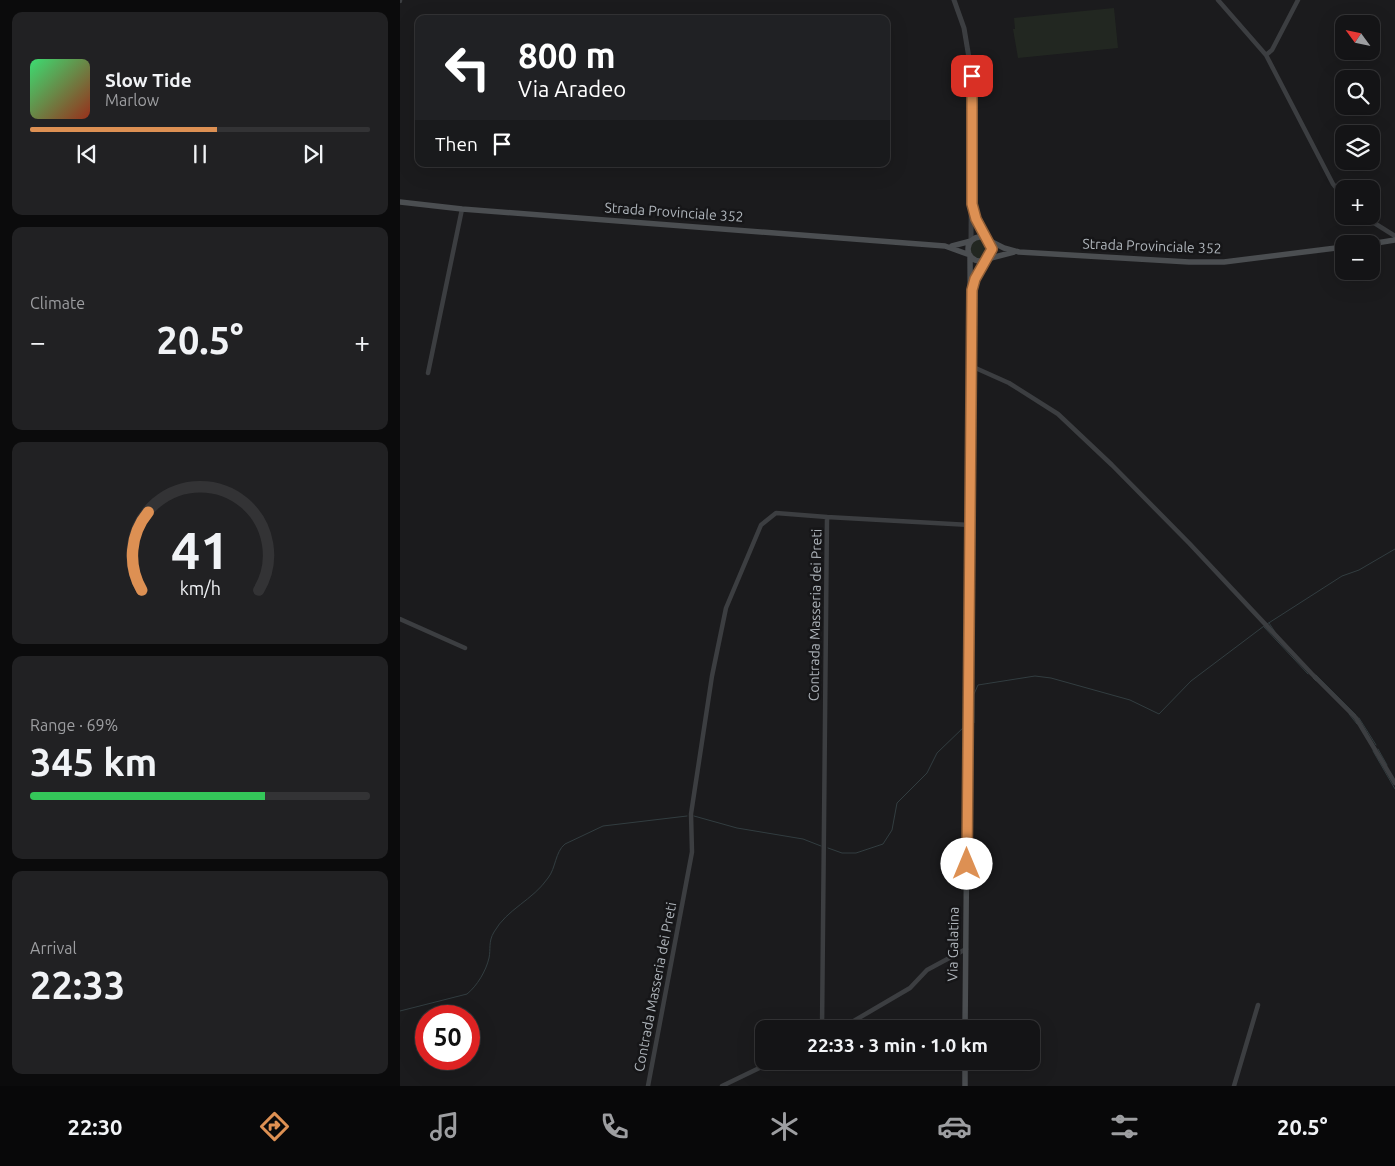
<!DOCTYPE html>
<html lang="en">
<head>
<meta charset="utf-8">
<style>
	:root { --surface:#141416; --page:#212123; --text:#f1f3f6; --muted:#9d9ea1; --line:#333335; --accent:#dd9053 }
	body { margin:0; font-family:Ubuntu,sans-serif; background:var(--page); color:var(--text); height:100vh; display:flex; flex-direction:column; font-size:19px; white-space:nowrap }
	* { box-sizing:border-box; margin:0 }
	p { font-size:16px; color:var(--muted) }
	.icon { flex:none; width:28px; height:28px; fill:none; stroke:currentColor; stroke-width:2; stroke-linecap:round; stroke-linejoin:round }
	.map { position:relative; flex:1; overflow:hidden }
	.drawer { display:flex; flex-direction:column; gap:12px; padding:12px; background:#0b0b0c; width:400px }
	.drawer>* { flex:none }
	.top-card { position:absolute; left:15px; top:15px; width:475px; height:152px; border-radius:10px; box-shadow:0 5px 20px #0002,0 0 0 1px var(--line); background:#202124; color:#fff; overflow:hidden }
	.needle { width:32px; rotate:303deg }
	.buttons { position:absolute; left:935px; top:15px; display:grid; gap:10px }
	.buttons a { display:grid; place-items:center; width:45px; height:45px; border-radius:10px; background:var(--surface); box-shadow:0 5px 20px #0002,0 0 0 1px var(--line); font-size:25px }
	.speed { position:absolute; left:15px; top:1005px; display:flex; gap:10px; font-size:25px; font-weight:700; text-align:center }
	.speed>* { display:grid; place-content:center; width:65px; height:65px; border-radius:50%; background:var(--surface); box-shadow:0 5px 20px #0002,0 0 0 1px var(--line); line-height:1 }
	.speed .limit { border:8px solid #d22; background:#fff; color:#111 }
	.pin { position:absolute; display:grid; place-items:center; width:42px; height:42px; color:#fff; margin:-21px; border-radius:10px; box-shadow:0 2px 8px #0006 }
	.me { position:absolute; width:55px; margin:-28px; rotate:0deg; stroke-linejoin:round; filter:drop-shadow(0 0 4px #0008) }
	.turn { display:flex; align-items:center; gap:18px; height:105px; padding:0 20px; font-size:22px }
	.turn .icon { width:65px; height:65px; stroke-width:2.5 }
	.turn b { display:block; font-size:35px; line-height:42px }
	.then { display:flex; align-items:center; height:48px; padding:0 20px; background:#0003; gap:10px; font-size:19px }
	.big { font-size:38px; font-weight:600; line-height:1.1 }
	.drawer .card { flex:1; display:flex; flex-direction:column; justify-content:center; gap:8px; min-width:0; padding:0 18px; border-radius:10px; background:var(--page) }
	.drawer .dial { align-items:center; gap:0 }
	.dial svg { height:130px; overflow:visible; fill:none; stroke:var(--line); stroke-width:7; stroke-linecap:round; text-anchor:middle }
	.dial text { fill:var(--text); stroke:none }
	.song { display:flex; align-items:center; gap:15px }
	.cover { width:60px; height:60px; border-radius:8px; background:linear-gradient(135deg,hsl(140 70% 55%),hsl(10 70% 35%)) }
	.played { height:5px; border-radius:2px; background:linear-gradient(90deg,var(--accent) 55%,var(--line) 55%) }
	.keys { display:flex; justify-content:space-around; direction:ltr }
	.heat { display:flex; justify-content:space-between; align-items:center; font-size:28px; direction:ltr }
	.charge { height:8px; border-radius:4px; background:linear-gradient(90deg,#34c759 69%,var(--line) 0) }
	.trip { position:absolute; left:355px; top:1020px; width:285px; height:50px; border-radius:10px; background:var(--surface); box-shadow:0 5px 20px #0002,0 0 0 1px var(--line); font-weight:600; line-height:50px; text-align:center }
	.dock { display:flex; height:80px; justify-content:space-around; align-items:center; background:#080809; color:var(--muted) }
	.dock .icon { width:35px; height:35px }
	.dock .on { color:var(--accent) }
	.dock b { font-size:22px; color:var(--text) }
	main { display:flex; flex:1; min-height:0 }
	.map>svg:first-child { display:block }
</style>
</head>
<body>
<main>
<section class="drawer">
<div class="card">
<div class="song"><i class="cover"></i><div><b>Slow Tide</b><p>Marlow</p></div></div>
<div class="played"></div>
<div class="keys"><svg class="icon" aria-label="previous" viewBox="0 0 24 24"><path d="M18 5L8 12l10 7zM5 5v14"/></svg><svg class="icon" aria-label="pause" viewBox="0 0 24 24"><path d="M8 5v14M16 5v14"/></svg><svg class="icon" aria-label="next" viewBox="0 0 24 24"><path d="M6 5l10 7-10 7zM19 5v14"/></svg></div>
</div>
<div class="card"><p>Climate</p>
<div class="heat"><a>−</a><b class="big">20.5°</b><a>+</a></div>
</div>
<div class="card dial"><svg viewBox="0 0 100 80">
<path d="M14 69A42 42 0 1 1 86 69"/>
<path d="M14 69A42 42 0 0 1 18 21" stroke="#dd9053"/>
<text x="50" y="56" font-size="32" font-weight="700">41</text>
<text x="50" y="72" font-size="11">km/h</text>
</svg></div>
<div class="card"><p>Range · 69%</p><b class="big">345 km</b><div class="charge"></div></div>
<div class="card"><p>Arrival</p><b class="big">22:33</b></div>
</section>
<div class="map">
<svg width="995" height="1086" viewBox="0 0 995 1086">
	<rect width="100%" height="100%" fill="#1b1b1d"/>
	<path fill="#222721" d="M714,8L718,48L618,58L613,29H615L614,18Z
		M570 249a10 10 0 1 1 20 0a10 10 0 1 1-20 0Z"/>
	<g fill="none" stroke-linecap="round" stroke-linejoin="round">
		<path stroke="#323d40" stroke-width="1" d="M869,623L875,632
			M864,627L908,674
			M916,675L956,715
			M913,678L916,681
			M949,714L957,724
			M959,718L976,745
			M571,724L574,723V694L578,685L635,676L651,678L730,700L759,714L791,681L864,626L942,576L959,570L995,549
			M978,749L987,765
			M973,751L995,789
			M294,816L337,828L403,839L421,846
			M428,848L442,853H456L483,844L492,830L497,803L527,773L537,753L565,726
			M0,1011L67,994C77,986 86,971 89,958C91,949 88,942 94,932C107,909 133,900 148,878C156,868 155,852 165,844L203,826L287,816"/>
		<path stroke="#3c3e41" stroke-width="4.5" d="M818,0L866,55L933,184L944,197
			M0,1V0
			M866,55L872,50L898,0
			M963,216L995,236
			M571,366L609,383L658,414L712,465L789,543L912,674L956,718L995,783
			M28,373L62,209
			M427,517L570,525
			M0,619L65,648
			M440,1029L510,988L527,970L566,949
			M248,1086L292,852L291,814L312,676L326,608L361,525L376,513L427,517L422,1029
			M322,1086L374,1061
			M834,1086L858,1005"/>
		<path stroke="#3c3e41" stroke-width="5" d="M554,0L564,28L572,76L571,241
			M573,210L588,240"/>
		<path stroke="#4b4e51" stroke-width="5.5" d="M0,202L62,209L545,246L570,255L571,400L565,1029
			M568 249a12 12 0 1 1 24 0a12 12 0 1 1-24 0Z
			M588,240L604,248L619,252L789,262H824L944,247
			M970,244L995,240
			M552,246L571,241
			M573,285L587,259L614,252
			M565,1086V1061"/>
	</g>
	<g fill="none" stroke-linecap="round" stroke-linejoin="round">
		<g stroke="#905e36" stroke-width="12">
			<path id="route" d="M567,864L572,290L575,279L592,249L576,219L572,204V76"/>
		</g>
		<use href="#route" stroke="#dd9053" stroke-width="9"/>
	</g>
	<g text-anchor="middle" stroke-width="5" stroke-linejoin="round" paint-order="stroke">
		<g font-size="14" fill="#afb5bb" stroke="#161618">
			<text transform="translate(274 212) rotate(4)" y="5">Strada Provinciale 352</text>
			<text transform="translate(752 246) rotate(2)" y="5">Strada Provinciale 352</text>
			<text transform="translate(415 615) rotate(-89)" y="5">Contrada Masseria dei Preti</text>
			<text transform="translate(553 944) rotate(-89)" y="5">Via Galatina</text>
			<text transform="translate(255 987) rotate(-79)" y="5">Contrada Masseria dei Preti</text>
		</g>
	</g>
</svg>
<div class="buttons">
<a><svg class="needle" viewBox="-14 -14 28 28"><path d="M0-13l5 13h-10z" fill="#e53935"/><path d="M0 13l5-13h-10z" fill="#9d9ea1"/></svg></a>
<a><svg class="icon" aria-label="search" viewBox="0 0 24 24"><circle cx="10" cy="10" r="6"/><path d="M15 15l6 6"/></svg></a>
<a><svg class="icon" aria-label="layers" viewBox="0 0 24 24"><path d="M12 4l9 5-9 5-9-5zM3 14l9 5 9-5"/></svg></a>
<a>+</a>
<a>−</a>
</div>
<div class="speed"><div class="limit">50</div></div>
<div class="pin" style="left:572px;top:76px;background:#d93025"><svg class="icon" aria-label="arrive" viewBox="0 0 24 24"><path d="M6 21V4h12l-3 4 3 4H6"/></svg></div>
<svg class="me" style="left:567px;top:864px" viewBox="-20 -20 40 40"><circle r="19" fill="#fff"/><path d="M0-13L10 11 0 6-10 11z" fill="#dd9053"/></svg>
<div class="trip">22:33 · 3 min · 1.0 km</div>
<div class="top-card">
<div class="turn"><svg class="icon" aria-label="left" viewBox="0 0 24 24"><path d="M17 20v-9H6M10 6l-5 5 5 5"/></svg><div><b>800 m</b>Via Aradeo</div></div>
<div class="then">Then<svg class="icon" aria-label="arrive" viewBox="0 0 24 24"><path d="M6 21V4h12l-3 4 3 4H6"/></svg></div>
</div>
</div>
</main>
<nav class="dock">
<b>22:30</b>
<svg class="icon on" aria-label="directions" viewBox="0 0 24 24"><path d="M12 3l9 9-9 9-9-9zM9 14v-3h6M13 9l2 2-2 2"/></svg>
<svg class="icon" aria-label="music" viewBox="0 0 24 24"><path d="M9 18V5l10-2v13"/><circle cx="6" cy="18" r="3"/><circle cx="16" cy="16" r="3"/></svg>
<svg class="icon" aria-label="phone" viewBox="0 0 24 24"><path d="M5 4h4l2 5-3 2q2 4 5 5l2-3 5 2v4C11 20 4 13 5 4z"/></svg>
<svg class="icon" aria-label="climate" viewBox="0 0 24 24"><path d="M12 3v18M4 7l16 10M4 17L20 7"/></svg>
<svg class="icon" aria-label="car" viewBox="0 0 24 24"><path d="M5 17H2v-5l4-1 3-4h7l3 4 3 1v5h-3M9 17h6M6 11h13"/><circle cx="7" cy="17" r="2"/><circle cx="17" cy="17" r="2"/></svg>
<svg class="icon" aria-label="filters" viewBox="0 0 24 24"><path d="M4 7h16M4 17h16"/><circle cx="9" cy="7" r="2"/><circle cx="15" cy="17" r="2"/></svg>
<b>20.5°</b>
</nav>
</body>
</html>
